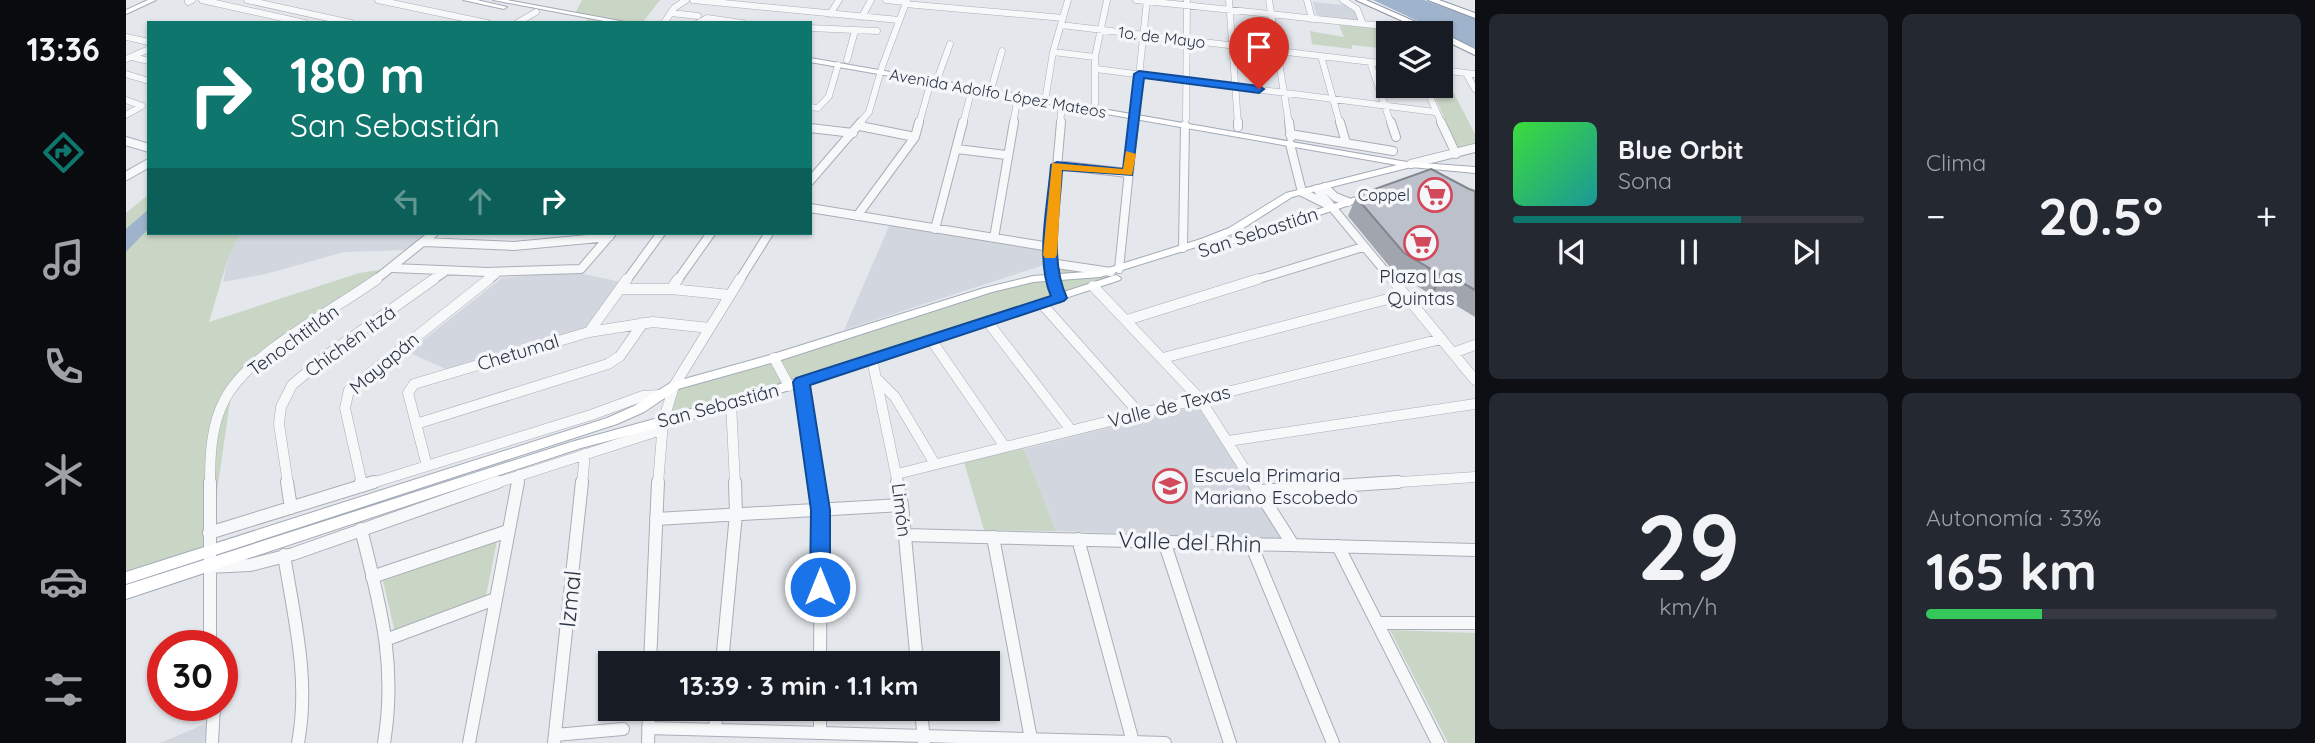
<!DOCTYPE html>
<html lang="es">
<head>
<meta charset="utf-8">
<style>
	:root { --surface:#171b24; --page:#242831; --text:#f1f3f6; --muted:#9ea1a6; --line:#363941; --accent:#0f766e }
	body { margin:0; font-family:Quicksand,sans-serif; background:var(--page); color:var(--text); height:100vh; display:flex; flex-direction:column; font-size:26px; white-space:nowrap }
	* { box-sizing:border-box; margin:0 }
	p { font-size:23px; color:var(--muted) }
	.icon { flex:none; width:38px; height:38px; fill:none; stroke:currentColor; stroke-width:2; stroke-linecap:round; stroke-linejoin:round }
	.map { position:relative; flex:1; overflow:hidden }
	.panel { display:flex; flex-direction:column; gap:14px; padding:14px; background:#0d0f14; width:840px }
	.panel>* { flex:none }
	.top-card { position:absolute; left:21px; top:21px; width:665px; height:214px; border-radius:0px; box-shadow:0 2px 5px #0004; background:#0f766e; color:#fff; overflow:hidden }
	.buttons { position:absolute; left:1250px; top:21px; display:grid; gap:14px }
	.buttons a { display:grid; place-items:center; width:77px; height:77px; border-radius:0px; background:var(--surface); box-shadow:0 2px 5px #0004; font-size:35px }
	.speed { position:absolute; left:21px; top:630px; display:flex; gap:14px; font-size:35px; font-weight:700; text-align:center }
	.speed>* { display:grid; place-content:center; width:91px; height:91px; border-radius:50%; background:var(--surface); box-shadow:0 2px 5px #0004; line-height:1 }
	.speed .limit { border:10px solid #d22; background:#fff; color:#111 }
	.pin { position:absolute; display:grid; place-items:center; width:60px; height:60px; color:#fff; margin:-72px -30px; border-radius:50% 50% 50% 0; rotate:-45deg; box-shadow:0 0 7px #0007 }
	.pin .icon { rotate:45deg }
	.me { position:absolute; width:77px; margin:-38px; rotate:0deg; stroke-linejoin:round; filter:drop-shadow(0 0 5px #0008) }
	.turn { display:flex; align-items:center; gap:24px; height:147px; padding:0 28px; font-size:32px }
	.turn .icon { width:91px; height:91px; stroke-width:2.5 }
	.turn b { display:block; font-size:49px; line-height:60px }
	.lanes { display:flex; align-items:center; height:66px; padding:0 28px; background:#0003; justify-content:center; gap:35px; direction:ltr }
	.lanes .off { opacity:.35 }
	.big { font-size:52px; font-weight:800; line-height:1.1 }
	.panel .card { flex:1; display:flex; flex-direction:column; justify-content:center; gap:10px; min-width:0; padding:0 24px; border-radius:10px; background:var(--page) }
	.panel .dial { align-items:center; gap:0 }
	.dial b { font-size:91px; line-height:1 }
	.song { display:flex; align-items:center; gap:21px }
	.cover { width:84px; height:84px; border-radius:10px; background:linear-gradient(135deg,hsl(120 70% 55%),hsl(180 70% 35%)) }
	.played { height:7px; border-radius:4px; background:linear-gradient(90deg,var(--accent) 65%,var(--line) 65%) }
	.keys { display:flex; justify-content:space-around; direction:ltr }
	.heat { display:flex; justify-content:space-between; align-items:center; font-size:38px; direction:ltr }
	.charge { height:10px; border-radius:5px; background:linear-gradient(90deg,#34c759 33%,var(--line) 0) }
	.panel .tiles { flex:1; display:grid; gap:14px; grid-template-columns:repeat(2,1fr) }
	.trip { position:absolute; left:472px; top:651px; width:402px; height:70px; border-radius:0px; background:var(--surface); box-shadow:0 2px 5px #0004; font-weight:800; line-height:70px; text-align:center }
	main { display:flex; flex:1; min-height:0 }
	.dock { display:flex; flex-direction:column; width:126px; justify-content:space-around; align-items:center; background:#090b0e; color:var(--muted) }
	.dock .icon { width:49px; height:49px }
	.dock .current { color:var(--accent) }
	.dock b { font-size:32px; color:var(--text) }
	.map>svg:first-child { display:block }
</style>
</head>
<body>
<main>
<nav class="dock">
<b>13:36</b>
<svg class="icon current" aria-label="directions" viewBox="0 0 24 24"><path d="M12 3l9 9-9 9-9-9zM9 14v-3h6M13 9l2 2-2 2"/></svg>
<svg class="icon" aria-label="music" viewBox="0 0 24 24"><path d="M9 18V5l10-2v13"/><circle cx="6" cy="18" r="3"/><circle cx="16" cy="16" r="3"/></svg>
<svg class="icon" aria-label="phone" viewBox="0 0 24 24"><path d="M5 4h4l2 5-3 2q2 4 5 5l2-3 5 2v4C11 20 4 13 5 4z"/></svg>
<svg class="icon" aria-label="climate" viewBox="0 0 24 24"><path d="M12 3v18M4 7l16 10M4 17L20 7"/></svg>
<svg class="icon" aria-label="car" viewBox="0 0 24 24"><path d="M5 17H2v-5l4-1 3-4h7l3 4 3 1v5h-3M9 17h6M6 11h13"/><circle cx="7" cy="17" r="2"/><circle cx="17" cy="17" r="2"/></svg>
<svg class="icon" aria-label="filters" viewBox="0 0 24 24"><path d="M4 7h16M4 17h16"/><circle cx="9" cy="7" r="2"/><circle cx="15" cy="17" r="2"/></svg>
</nav>
<div class="map">
<svg width="1349" height="743" viewBox="0 0 1349 743">
	<rect width="100%" height="100%" fill="#e4e7ec"/>
	<path fill="#d2d6de" d="M1187,2L1227,6L1235,22L1191,17Z
		M764,224L915,250L920,253L918,265L718,330Z
		M115,233H300L281,250L218,252L140,274L97,282L102,258Z
		M448,272L495,282L459,329L322,370L282,352L376,278Z
		M1073,405L1156,540L930,531L898,449Z
		M81,723L78,743H34Z"/>
	<path fill="#c9d6c5" d="M456,0H534L516,23H457L463,18L448,15Z
		M1213,25L1297,33H1299H1262V49L1226,45V49L1186,44L1184,31L1218,37Z
		M1314,71L1317,72L1349,134V146L1333,151L1304,86H1314Z
		M23,194V233H115L102,258L83,322L233,273L267,268L157,343L106,388L82,553L0,590V213Z
		M924,263L985,272L992,278L537,422L548,386L879,285L924,277Z
		M898,449L930,531L858,530L838,462Z
		M371,541L359,601L269,632L257,581Z
		M1264,630L1349,633V743H1322Z"/>
	<path fill="#9fb4cc" d="M1247,0H1298L1349,18V48Z
		M23,209V228L0,252V229Z"/>
	<g fill="none" stroke-linecap="round" stroke-linejoin="round">
		<g stroke="#a9aeb7" stroke-width="7">
			<path id="minor-far3" d="M76,0L179,23
				M121,0L225,23
				M252,0L361,23
				M567,0L773,20
				M760,0L780,2
				M1010,0L1257,26
				M1103,0L1112,124
				M1143,0L1163,124
				M1181,0L1186,19
				M1217,0L1231,9L1237,24
				M62,2L66,0
				M779,4L937,18
				M545,13L572,16
				M704,14L713,0
				M736,17L745,0
				M391,23L410,12
				M538,23L548,8L560,0
				M572,23L581,18L616,23
				M935,25L1262,64
				M684,28L751,31
				M0,37L23,42
				M927,52L969,57
				M1195,56L1214,124
				M6,57L23,61
				M0,59L23,49
				M721,60L729,31
				M1244,62L1265,124
				M970,69L1309,112
				M1314,70L1349,74
				M1340,73L1349,89
				M0,74L23,81
				M812,77L824,44
				M866,86L876,51
				M1299,86L1316,124
				M920,95L927,52L942,0
				M0,100L16,106
				M969,103V57L981,0
				M684,107L692,108L703,96L712,65
				M0,115L16,106
				M1060,119L1061,1
				M733,124L743,112L756,67L781,0
				M793,124L805,81
				M837,124L846,88
				M887,124L892,96
				M934,124L936,104
				M1008,124L1021,0"/>
		</g>
		<g stroke="#a9aeb7" stroke-width="10">
			<path id="minor-far2" d="M1112,122V127
				M1163,122L1165,137
				M1214,122L1220,143
				M1265,122L1270,137
				M1315,122L1330,154
				M734,126L789,137
				M684,128L727,133
				M1164,134L1267,151
				M0,141L23,148
				M1164,144L1176,192L1200,204
				M831,149L880,155
				M1285,164L1349,148
				M931,165L1002,173
				M0,176L23,163
				M684,181L735,122
				M1199,187L1209,197L1222,202
				M1191,189L1267,281
				M684,208L924,247
				M731,216L789,137L793,122
				M809,229L837,122
				M868,238L888,122
				M298,242L388,246L483,237
				M1057,248L1059,125
				M924,263L985,272
				M267,268L361,272L455,269L486,233
				M993,269L1008,122
				M248,281L308,233
				M305,281L317,273
				M361,281L370,274
				M500,281L535,233
				M551,281L585,233
				M613,281L643,233
				M927,281L924,247L935,122
				M1126,281L1237,247"/>
		</g>
		<g stroke="#a9aeb7" stroke-width="11">
			<path id="minor-far1" d="M926,279L933,298
				M1266,279L1349,380
				M967,286L1074,399L1128,484
				M495,289H545L604,295
				M545,289L552,279
				M916,304L1014,414
				M1001,320L1132,279
				M861,321L945,430
				M463,332L501,279
				M806,341L879,447
				M1327,353L1349,345
				M648,358L663,386
				M1037,358L1277,295
				M746,359L772,484
				M753,381L769,397L809,464
				M675,382L691,484
				M605,403L609,484
				M290,424L482,364L494,356L517,323
				M1102,441L1349,404
				M301,466L282,393L288,384L463,332L527,322L584,328
				M771,474L1315,339
				M84,484C84,455 85,425 99,399C124,352 207,311 251,279
				M162,484L153,424L155,407L166,385L204,353L308,279
				M236,484L219,408L223,390L363,279
				M243,484L465,415L517,396L534,395
				M367,484L535,430
				M391,484L393,475
				M456,484L459,454
				M532,484L537,422L548,386L614,279
				M1245,484L1349,477"/>
		</g>
		<g stroke="#a9aeb7" stroke-width="14">
			<path id="minor" d="M84,482V646
				M161,482L165,508
				M235,482L236,486
				M691,482L695,510L694,663
				M771,482L776,505L791,663
				M1127,482L1167,545
				M1133,491L1272,482
				M530,519L776,505
				M235,529C254,606 271,663 258,743
				M83,533L248,482
				M779,535L1349,550
				M867,537L905,739
				M952,539L1007,742
				M1038,541L1104,743
				M1125,544L1207,743
				M1212,546L1312,743
				M158,555C168,618 184,679 172,743
				M81,567L124,565L167,554L372,482
				M246,577L382,531
				M1252,623H1349
				M262,639L369,599
				M524,663L532,482
				M596,663L610,514L609,482
				M694,709V733
				M795,709L798,742
				M522,728L1039,743
				M589,729L591,709
				M429,735L497,729
				M86,743L88,705
				M343,743L392,482
				M428,743L456,482
				M522,743L523,709"/>
		</g>
		<g stroke="#a3abb8" stroke-width="2">
			<path id="major" d="M22,0H30L0,14V10Z
				M337,0H351L381,7L378,9Z
				M367,0H381L505,23H489Z
				M684,58L1281,162L1349,167V173L1285,167L1166,197L1111,232L1083,243L974,277L907,282L866,292L652,361L552,389L518,412L491,424L0,584V572L481,418L508,406L544,383L644,355L858,288L907,276L973,271L1075,239L1103,228L1160,193L1271,165L684,62Z
				M1242,193L1245,194V198L1081,252L1077,253L1072,250L1073,248Z
				M990,275L995,278L994,280L657,392L585,414L455,448L0,599V585L445,442L648,386Z"/>
		</g>
		<g stroke="#8b94a3" stroke-width="2">
			<path id="highway" d="M1230,0H1240L1308,30L1301,32Z
				M1302,0H1313L1349,13V18Z
				M1311,33H1317L1349,49V55L1314,38V33Z"/>
		</g>
		<use href="#minor-far3" stroke="#f7f8fa" stroke-width="6"/>
		<use href="#minor-far2" stroke="#f7f8fa" stroke-width="8"/>
		<use href="#minor-far1" stroke="#f7f8fa" stroke-width="10"/>
		<use href="#minor" stroke="#f7f8fa" stroke-width="12"/>
		<use href="#major" fill="#fff" fill-rule="evenodd"/>
		<use href="#highway" fill="#fff" fill-rule="evenodd"/>
	</g>
	<path fill="#a1a5ae" d="M1349,191V317L1308,292L1304,294L1268,272L1222,216L1230,197Z"/>
	<path fill="#83868d" d="M1319,273L1308,292L1304,294L1315,275Z"/>
	<path fill="#bbc0ca" stroke="#83868d" stroke-width="2" d="M1305,169L1343,189L1349,191V290L1319,273L1315,275L1278,253L1230,197L1232,195Z"/>
	<path fill="#1a73e8" stroke="#114b97" stroke-width="2" d="M1013,71L1133,86L1138,89L1133,93L1018,78L1006,175L936,170C934,211 923,260 941,298L938,301L684,385L704,510V587L701,593L694,595L687,593L684,587L685,510L667,382L670,378L925,296C909,260 922,205 925,165L931,162L997,169L1008,74Z"/>
	<path fill="#f59e0b" d="M1000,151L1010,154L1006,175L936,170L931,255L929,258H919L917,255L926,163L997,169Z"/>
	<defs>
		<g id="supermarket-ring" transform="scale(1.75)"><circle r="9.5" fill="#f4f6f9" stroke="#d1495b" stroke-width="1.5"/><path d="M-6-5.5h2.5l.6 2H6L4.5 2H-2.5L-4.4-4H-6ZM-1.5 3.2a1.3 1.3 0 1 0 .1 0ZM3 3.2a1.3 1.3 0 1 0 .1 0Z" fill="#d1495b"/></g>
		<g id="school-ring" transform="scale(1.75)"><circle r="9.5" fill="#f4f6f9" stroke="#d1495b" stroke-width="1.5"/><path d="M0-5L7-2L0 1L-7-2ZM-4 1L0 2.5L4 1V4Q0 6-4 4Z" fill="#d1495b"/></g>
	</defs>
	<g fill-rule="evenodd">
		<use href="#supermarket-ring" x="1309" y="195"/>
		<use href="#supermarket-ring" x="1295" y="243"/>
		<use href="#school-ring" x="1044" y="486"/>
	</g>
	<g text-anchor="middle" stroke-width="7" stroke-linejoin="round" paint-order="stroke">
		<g font-size="16" fill="#2b3445" stroke="#f4f6f9">
			<text transform="translate(1036 37) rotate(7)" y="6">1o. de Mayo</text>
			<text transform="translate(872 93) rotate(10)" y="6">Avenida Adolfo López Mateos</text>
		</g>
		<g font-size="16" fill="#2b3445" stroke="#f4f6f9" text-anchor="end">
			<text x="1284" y="201">Coppel</text>
		</g>
		<g font-size="19" fill="#2b3445" stroke="#f4f6f9">
			<text transform="translate(1132 232) rotate(-18)" y="7">San Sebastián</text>
			<text transform="translate(167 340) rotate(-36)" y="7">Tenochtitlán</text>
			<text transform="translate(224 341) rotate(-36)" y="7">Chichén Itzá</text>
			<text transform="translate(392 352) rotate(-17)" y="7">Chetumal</text>
			<text transform="translate(258 363) rotate(-40)" y="7">Mayapán</text>
			<text transform="translate(592 405) rotate(-15)" y="7">San Sebastián</text>
			<text transform="translate(1043 406) rotate(-14)" y="7">Valle de Texas</text>
			<text transform="translate(776 510) rotate(83)" y="7">Limón</text>
		</g>
		<g font-size="19" fill="#2b3445" stroke="#f4f6f9">
			<text x="1295" y="283">Plaza Las<tspan x="1295" dy="22">Quintas</tspan></text>
			<text x="1068" y="482" text-anchor="start">Escuela Primaria<tspan x="1068" dy="22">Mariano Escobedo</tspan></text>
		</g>
		<g font-size="23" fill="#2b3445" stroke="#f4f6f9">
			<text transform="translate(1064 542) rotate(2)" y="8">Valle del Rhin</text>
			<text transform="translate(444 599) rotate(-84)" y="8">Izmal</text>
		</g>
	</g>
</svg>
<div class="buttons">
<a><svg class="icon" aria-label="layers" viewBox="0 0 24 24"><path d="M12 4l9 5-9 5-9-5zM3 14l9 5 9-5"/></svg></a>
</div>
<div class="speed"><div class="limit">30</div></div>
<div class="pin" style="left:1133px;top:89px;background:#d93025"><svg class="icon" aria-label="arrive" viewBox="0 0 24 24"><path d="M6 21V4h12l-3 4 3 4H6"/></svg></div>
<svg class="me" style="left:694px;top:587px" viewBox="-20 -20 40 40"><circle r="17" fill="#1a73e8" stroke="#fff" stroke-width="3"/><path d="M0-11L8 9 0 5-8 9z" fill="#fff"/></svg>
<div class="trip">13:39 · 3 min · 1.1 km</div>
<div class="top-card">
<div class="turn"><svg class="icon" aria-label="right" viewBox="0 0 24 24"><path d="M7 20v-9h11M14 6l5 5-5 5"/></svg><div><b>180 m</b>San Sebastián</div></div>
<div class="lanes"><svg class="icon off" aria-label="left" viewBox="0 0 24 24"><path d="M17 20v-9H6M10 6l-5 5 5 5"/></svg><svg class="icon off" aria-label="ahead" viewBox="0 0 24 24"><path d="M12 20V5M6 11l6-6 6 6"/></svg><svg class="icon" aria-label="right" viewBox="0 0 24 24"><path d="M7 20v-9h11M14 6l5 5-5 5"/></svg></div>
</div>
</div>
<section class="panel">
<div class="tiles">
<div class="card">
<div class="song"><i class="cover"></i><div><b>Blue Orbit</b><p>Sona</p></div></div>
<div class="played"></div>
<div class="keys"><svg class="icon" aria-label="previous" viewBox="0 0 24 24"><path d="M18 5L8 12l10 7zM5 5v14"/></svg><svg class="icon" aria-label="pause" viewBox="0 0 24 24"><path d="M8 5v14M16 5v14"/></svg><svg class="icon" aria-label="next" viewBox="0 0 24 24"><path d="M6 5l10 7-10 7zM19 5v14"/></svg></div>
</div>
<div class="card"><p>Clima</p>
<div class="heat"><a>−</a><b class="big">20.5°</b><a>+</a></div>
</div>
<div class="card dial"><b>29</b><p>km/h</p></div>
<div class="card"><p>Autonomía · 33%</p><b class="big">165 km</b><div class="charge"></div></div>
</div>
</section>
</main>
</body>
</html>
